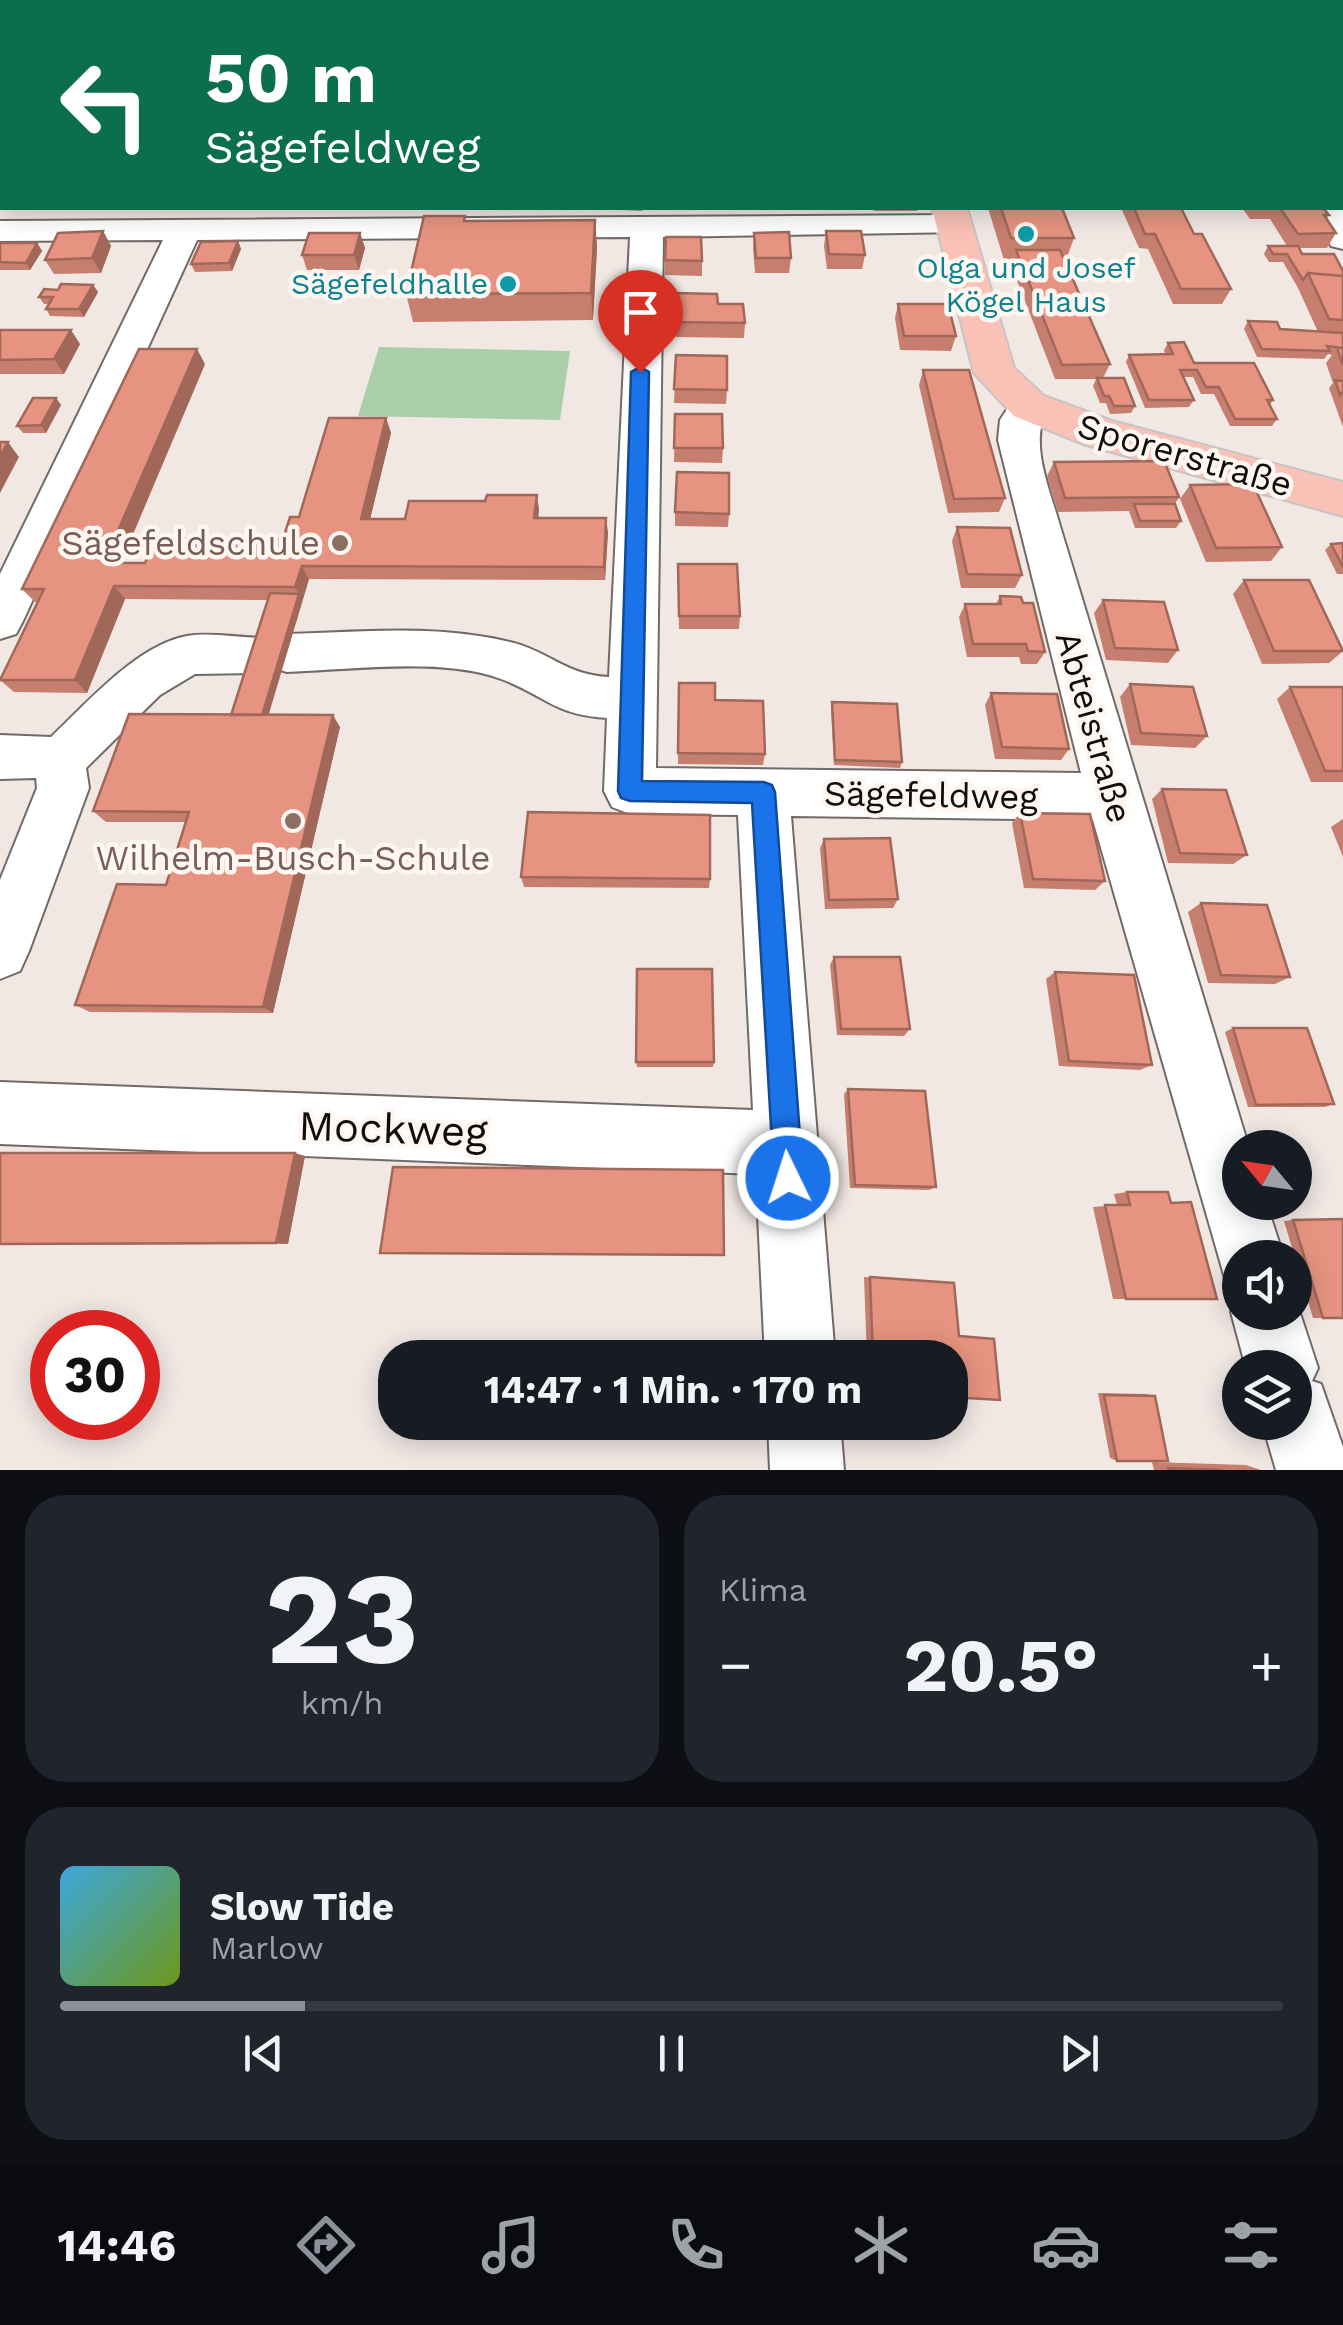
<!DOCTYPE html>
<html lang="de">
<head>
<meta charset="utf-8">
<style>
	:root { --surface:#171b24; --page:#20242c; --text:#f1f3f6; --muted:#9ea1a6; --line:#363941; --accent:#8c9099 }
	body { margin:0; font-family:"Work Sans",sans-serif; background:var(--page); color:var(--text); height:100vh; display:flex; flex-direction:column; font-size:38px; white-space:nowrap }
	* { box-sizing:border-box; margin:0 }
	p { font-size:32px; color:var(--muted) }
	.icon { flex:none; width:55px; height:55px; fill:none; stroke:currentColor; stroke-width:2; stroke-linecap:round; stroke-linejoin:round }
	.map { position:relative; height:1470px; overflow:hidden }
	.details { display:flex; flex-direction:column; gap:25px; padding:25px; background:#0d0f14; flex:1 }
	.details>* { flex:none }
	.hud { position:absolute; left:0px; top:0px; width:1345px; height:210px; box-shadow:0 5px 25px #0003; background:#0b6e4f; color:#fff; overflow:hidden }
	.needle { width:65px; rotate:299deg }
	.tools { position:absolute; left:1222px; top:1130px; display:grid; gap:20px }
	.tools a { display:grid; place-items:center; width:90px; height:90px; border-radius:50%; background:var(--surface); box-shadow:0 5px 25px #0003; font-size:50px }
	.speed { position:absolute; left:30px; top:1310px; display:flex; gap:20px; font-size:50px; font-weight:700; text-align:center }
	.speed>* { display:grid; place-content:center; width:130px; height:130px; border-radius:50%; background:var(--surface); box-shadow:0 5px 25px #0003; line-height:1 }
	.speed .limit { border:15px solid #d22; background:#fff; color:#111 }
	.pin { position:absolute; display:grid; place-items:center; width:85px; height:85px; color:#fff; margin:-102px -42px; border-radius:50% 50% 50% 0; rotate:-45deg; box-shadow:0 0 10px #0007 }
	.pin .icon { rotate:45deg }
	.me { position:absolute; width:110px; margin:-55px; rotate:356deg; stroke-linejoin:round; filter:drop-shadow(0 0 8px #0008) }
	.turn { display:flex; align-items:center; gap:35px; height:210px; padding:0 40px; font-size:45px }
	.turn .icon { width:130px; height:130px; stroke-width:2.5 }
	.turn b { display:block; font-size:70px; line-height:85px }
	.big { font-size:75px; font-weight:700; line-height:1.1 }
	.details .card { flex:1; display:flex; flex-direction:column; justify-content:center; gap:15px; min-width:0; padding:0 35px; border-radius:40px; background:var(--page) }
	.details .dial { align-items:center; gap:0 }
	.dial b { font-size:130px; line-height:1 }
	.song { display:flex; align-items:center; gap:30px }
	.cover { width:120px; height:120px; border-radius:15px; background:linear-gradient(135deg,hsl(200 70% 55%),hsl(80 70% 35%)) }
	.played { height:10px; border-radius:5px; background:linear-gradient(90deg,var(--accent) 20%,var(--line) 20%) }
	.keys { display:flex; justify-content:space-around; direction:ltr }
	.heat { display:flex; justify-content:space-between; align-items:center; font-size:55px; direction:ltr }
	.details .tiles { flex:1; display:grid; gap:25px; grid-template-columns:1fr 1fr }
	.card:last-child { grid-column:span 2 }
	.trip { position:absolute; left:378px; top:1340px; width:590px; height:100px; border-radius:40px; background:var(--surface); box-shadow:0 5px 25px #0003; font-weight:700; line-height:100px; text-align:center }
	.dock { display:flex; height:160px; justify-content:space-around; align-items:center; background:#090b0e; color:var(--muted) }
	.dock .icon { width:70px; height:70px }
	.dock .active { color:var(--accent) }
	.dock b { font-size:45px; color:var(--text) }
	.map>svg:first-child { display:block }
</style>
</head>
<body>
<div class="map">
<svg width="1343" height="1470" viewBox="0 0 1343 1470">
	<rect width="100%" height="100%" fill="#f1e8e4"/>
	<path fill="#aacea7" d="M379,347L570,351L560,420L358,416Z"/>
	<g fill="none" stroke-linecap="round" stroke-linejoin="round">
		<g stroke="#716a66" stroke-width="4">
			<path id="minor" d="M1342,145H1343V163H1342Z
				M1342,206H1343V249L1331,246L1312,208Z
				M954,215L966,218L970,225L966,232L663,237L656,768L1081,773L998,440L1000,420L1015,397L1029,393L1043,397L1049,406C1027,441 1050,489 1060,526L1249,1148H1240V1202H1266L1284,1258H1240V1288L1226,1282L1093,820L791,816L835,1358H765L756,1174L0,1144V1082L753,1110L738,815L630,814L612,807L604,791L607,718C554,715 546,696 501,679C442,657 351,670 287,672L274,668L257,673L195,674L160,695L86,768L89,788L29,951L20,971L0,979V880L37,788L36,778L0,779V735L51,737C87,703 137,645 187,636C220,630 257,644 287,634C361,632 437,624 510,642C549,651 565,675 609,677L630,237L197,240L23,621L16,634L0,639V574L163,240L0,241V221Z
				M1240,1291V1312H1295V1298L1318,1368L1312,1381L1321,1384L1343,1447V1470H1276L1262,1422H1295V1368H1246L1231,1312Z
				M768,1422H840L844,1470H770Z"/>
		</g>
		<g stroke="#c5c5c4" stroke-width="4">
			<path id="major" d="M690,0H722L723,2H692Z
				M932,208H967L1014,368L1044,396L1112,421L1343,482V516L1083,444L1014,416L974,373Z"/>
		</g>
		<use href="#minor" fill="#fff" fill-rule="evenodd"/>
		<use href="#major" fill="#fac2b6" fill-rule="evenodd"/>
	</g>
	<path fill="#c67f6f" d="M608,0H681V2H608Z
		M1153,0H1343V139L1342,2H1152Z
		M582,208H643L642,211Z
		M873,208H918L917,211H874Z
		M988,208H1062L1074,238L1066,260H1064L1110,364L1103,378L1135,406L1131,413L1110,414L1106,403H1100L1093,386L1096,379H1055L1011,265L1012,260H1004Z
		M1121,208H1181L1194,234L1231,289L1222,304H1173L1148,249L1139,248Z
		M1242,208H1323L1329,215L1326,219L1336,233L1327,248H1299L1302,254L1343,271V427L1329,388L1333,383L1326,363L1332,355L1328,354L1324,359L1257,357L1244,329L1248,321L1280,329L1318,332L1298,288L1283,262H1269L1264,254L1268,246H1287L1270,219H1250Z
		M595,220L597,248L593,320L413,322L406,294L465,221Z
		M103,231L111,246L101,273L54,274L45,260Z
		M826,231L865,255L862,269H827L824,246Z
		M360,233L365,248L359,270H307L302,255Z
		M754,233L791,258L789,273H755L753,248Z
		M238,241L241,249L232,271L195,272L191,264Z
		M0,243H37L42,251L30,270H0Z
		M665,260L702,261V276L665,275Z
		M93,285L98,292L84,317L50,316L46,309L48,304H44L39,297L58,290Z
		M676,293L718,304L745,323L744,338L676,337Z
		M898,304L956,336L951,351L900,350L895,318Z
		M0,330L80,344L64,374H0Z
		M1168,343L1194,363L1273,400L1270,405L1277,419L1272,426H1230L1214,394H1201L1193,377H1183L1194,400L1189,407L1145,408L1126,362L1129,355L1165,354L1164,350Z
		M676,355L727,390L726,404L674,403Z
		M205,364L121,563H145L283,539L299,517L386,418L391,433L370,519H405L539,509L538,518L608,532L605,580L309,579L268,715L340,727L273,1013L90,1012L75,1005L166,885L186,822H106L93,811L231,715L268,600L125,599L87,693L14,692L0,680L37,602H35L22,589Z
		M923,370L1005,498L999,512L948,513L919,385Z
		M56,398L61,405L46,433H23L17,426Z
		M675,414L723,448L722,463L674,462Z
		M1054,462L1179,497L1175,504L1181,521L1176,528H1135L1129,511L1058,512L1047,476Z
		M1190,485L1282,547L1271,561L1206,562L1180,499Z
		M675,512L729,514L728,527L675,526Z
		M957,527L1022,575L1015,588H961L952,541Z
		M1343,543V574H1337L1325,550L1331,544Z
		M678,564L740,616L739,629H679Z
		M1244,580L1343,651L1329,663L1262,664L1233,594Z
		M1000,596L1023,603L1045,652L1037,664H1021L1019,657H967L959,617L965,604H996Z
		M1103,600L1178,650L1168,663L1106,660L1094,613Z
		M679,683L765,754L763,765L678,764Z
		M1130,684L1207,736L1195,748L1131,745L1120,697Z
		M1290,687H1343V782H1311L1277,699Z
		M991,693L1069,749L1061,760L995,759L985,705Z
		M832,702L902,762L900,768L834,765L831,708Z
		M1162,789L1247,855L1233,864L1168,863L1152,799Z
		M1020,813L1105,881L1095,890L1024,888L1012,823Z
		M1343,819V857L1331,827Z
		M824,839L898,899L893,908L825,909L820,848Z
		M521,877L710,879L709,888L524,887Z
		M1201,903L1290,977L1275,984L1208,983L1188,912Z
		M834,957L910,1029L904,1036L837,1035L830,965Z
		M1055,972L1152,1065L1140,1070L1059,1066L1046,979Z
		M1233,1028L1334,1104L1325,1107H1248L1225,1032Z
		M636,1062H714L713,1067H637Z
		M848,1089L936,1187L929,1190L850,1188L844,1094Z
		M0,1153L305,1156L288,1244L0,1245Z
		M1127,1192H1168L1126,1299H1113L1093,1207L1117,1205L1114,1194Z
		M1293,1220L1343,1318H1313L1284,1221Z
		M864,1277L954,1283L959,1335L994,1339L950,1358H867Z
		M1098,1393L1147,1394L1155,1396L1117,1461L1110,1458Z
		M1152,1462L1246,1465L1261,1470H1154Z"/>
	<path fill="#a1685a" d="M595,220L597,248L593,320L591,293Z
		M103,231L111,246L101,273L92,258Z
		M360,233L365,248L359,270L354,255Z
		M238,241L241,249L232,271L229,263Z
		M37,243L42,251L30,270L26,263Z
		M93,285L98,292L84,317L79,309Z
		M71,330L80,344L64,374L54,359Z
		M197,349L205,364L115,576L104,563Z
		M56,398L61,405L46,433L41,425Z
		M386,418L391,433L367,532L361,519Z
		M8,442L19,457L0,493V456Z
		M537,495L539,509L537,532L534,518Z
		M606,518L608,532L605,580L604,567Z
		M302,566L309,579L265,727L260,721L299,594L295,587Z
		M114,586L125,599L87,693L75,680Z
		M333,715L340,727L273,1013L263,1007Z
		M295,1153L305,1156L288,1244L276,1243Z"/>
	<path fill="#e69481" stroke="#a1685a" stroke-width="2.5" d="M629,0H672L668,2H626Z
		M1164,0H1343V51L1342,2H1165Z
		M1001,208H1062L1074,238H1011Z
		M1134,208H1181L1194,234H1202L1231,289H1181L1155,234H1145Z
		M1280,208H1323L1329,215H1324L1336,233L1298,234Z
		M424,216H465L464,221L595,220L591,293L406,294Z
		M103,231L92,258L45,260L58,233Z
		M826,231H861L865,255L829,254Z
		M789,232L791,258H756L754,233Z
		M309,233H360L354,255H302Z
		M666,237H701L702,261L665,260Z
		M238,241L229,263L191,264L201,242Z
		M0,243H37L26,263L0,262Z
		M1268,246H1298L1302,254H1334L1343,271V276L1308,273L1303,280L1287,254H1273Z
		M1016,250H1060L1110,364L1062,365Z
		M1308,273L1343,276V320L1329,319Z
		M61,284L93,285L79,309H46L53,297H39L44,289L58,290Z
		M676,293L717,294L718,304H743L745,323L676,322Z
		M898,304H948L956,336H904Z
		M1248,321L1277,322L1280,329L1343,333V348L1327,346L1330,351L1262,349Z
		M0,330H71L54,359L0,360Z
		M1184,342L1194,363H1254L1273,400H1267L1277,419H1235L1219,387H1206L1197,370H1180L1194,400H1149L1129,355L1173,354L1168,343Z
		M1337,348H1343V365Z
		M139,349H197L104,563H145L155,538L283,539L290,517H299L329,418H386L361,519H405L409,501H485L487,495H537L534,518H606L604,567L302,566L295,587L114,586L75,680H0L44,589H22Z
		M676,355L727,356V390L674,389Z
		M923,370H969L1005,498L954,499Z
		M1097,378H1124L1135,406H1114L1109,396H1104Z
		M1335,380L1343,381V391L1340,395Z
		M33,398H56L41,425L17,426Z
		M675,414H722L723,448H674Z
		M0,442H8L0,456Z
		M1164,461L1179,497L1065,498L1054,462Z
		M677,472L729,473V514L675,512Z
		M1253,484L1282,547L1216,548L1190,485Z
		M1134,504H1175L1181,521H1140Z
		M957,527L1010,528L1022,575L967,574Z
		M1343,543V567L1331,544Z
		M678,564H737L740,616H679Z
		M1244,580H1309L1343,651H1274Z
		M270,593L299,594L262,715H231Z
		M1000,596L1021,597L1023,603H1033L1045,652L1028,651L1026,644H973L965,604H1001Z
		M1103,600L1164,602L1178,650L1115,648Z
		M679,683H715V700L763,701L765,754L678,753Z
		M1130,684L1193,687L1207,736L1141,733Z
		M1290,687H1343V771H1325Z
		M991,693L1057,694L1069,749L1002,747Z
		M832,702L897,704L902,762L835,760Z
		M129,714L333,715L263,1007L75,1005L117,884L166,885L189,812L93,811Z
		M1162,789L1226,790L1247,855L1180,853Z
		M528,812L710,815V879L521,877Z
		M1020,813L1090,814L1105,881L1033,879Z
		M890,838L898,899L829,900L824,839Z
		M1201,903L1267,905L1290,977L1221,975Z
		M834,957H900L910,1029H841Z
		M637,969H712L714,1062H636Z
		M1055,972L1134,975L1152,1065L1069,1061Z
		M1233,1028H1307L1334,1104L1256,1105Z
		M848,1089L925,1091L936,1187L855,1185Z
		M0,1153H295L276,1243L0,1244Z
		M393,1167L723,1170L724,1255L380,1253Z
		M1127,1192H1168L1171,1203L1191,1202L1217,1299H1126L1105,1205H1130Z
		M1343,1219V1318H1323L1293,1220Z
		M870,1277L954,1283L959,1336L994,1339L1000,1400L950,1397V1358H873Z
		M1104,1395L1155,1396L1168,1461H1117Z
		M1168,1468L1223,1470H1168Z"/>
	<path fill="#1a73e8" stroke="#114b97" stroke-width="2.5" d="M640,367L649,372L642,781L764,782L772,785L775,792L803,1178L799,1189L788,1193L778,1189L774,1178L752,803L630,801L621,798L618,791L631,372Z"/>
	<g fill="#0f9aa8" stroke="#fef6f1" stroke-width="4">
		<circle cx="1026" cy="234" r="10"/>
		<circle cx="508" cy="284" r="10"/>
	</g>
	<g fill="#8d6e63" stroke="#fef6f1" stroke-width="4">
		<circle cx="340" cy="543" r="10"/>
		<circle cx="293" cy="821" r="10"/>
	</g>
	<g text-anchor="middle" stroke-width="9" stroke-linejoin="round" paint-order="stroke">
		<g font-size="30" fill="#0d838f" stroke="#fef6f1">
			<text x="1026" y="278">Olga und Josef<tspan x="1026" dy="34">Kögel Haus</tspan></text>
			<text x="488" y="294" text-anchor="end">Sägefeldhalle</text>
		</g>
		<g font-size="35" fill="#0f0c0b" stroke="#fef6f1">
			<text transform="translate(1185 455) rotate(16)" y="12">Sporerstraße</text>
			<text transform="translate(1094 727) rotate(74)" y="12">Abteistraße</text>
			<text transform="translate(931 795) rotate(1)" y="12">Sägefeldweg</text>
		</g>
		<g font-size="35" fill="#785e54" stroke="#fef6f1" text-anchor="end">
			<text x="320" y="555">Sägefeldschule</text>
			<text x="293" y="870" text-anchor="middle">Wilhelm-Busch-Schule</text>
		</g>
		<g font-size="42" fill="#0f0c0b" stroke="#fef6f1">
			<text transform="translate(393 1128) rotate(2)" y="15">Mockweg</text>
		</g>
	</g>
</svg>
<div class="tools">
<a><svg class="needle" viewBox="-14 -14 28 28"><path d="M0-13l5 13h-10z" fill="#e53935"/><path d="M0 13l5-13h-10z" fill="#9ea1a6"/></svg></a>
<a><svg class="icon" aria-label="sound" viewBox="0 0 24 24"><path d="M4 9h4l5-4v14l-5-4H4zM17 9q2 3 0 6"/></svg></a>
<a><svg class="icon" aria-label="layers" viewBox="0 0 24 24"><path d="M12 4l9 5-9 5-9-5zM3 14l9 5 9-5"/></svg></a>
</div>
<div class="speed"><div class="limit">30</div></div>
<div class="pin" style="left:640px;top:372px;background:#d93025"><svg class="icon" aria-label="arrive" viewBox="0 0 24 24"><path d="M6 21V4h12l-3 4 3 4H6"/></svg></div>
<svg class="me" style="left:788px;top:1178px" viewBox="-20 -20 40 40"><circle r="17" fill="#1a73e8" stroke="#fff" stroke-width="3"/><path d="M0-11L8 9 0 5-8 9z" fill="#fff"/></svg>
<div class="trip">14:47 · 1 Min. · 170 m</div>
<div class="hud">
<div class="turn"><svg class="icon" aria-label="left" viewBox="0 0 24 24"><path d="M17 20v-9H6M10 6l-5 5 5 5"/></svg><div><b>50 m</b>Sägefeldweg</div></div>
</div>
</div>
<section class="details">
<div class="tiles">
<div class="card dial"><b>23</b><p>km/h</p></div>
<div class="card"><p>Klima</p>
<div class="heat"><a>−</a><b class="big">20.5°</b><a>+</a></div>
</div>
<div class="card">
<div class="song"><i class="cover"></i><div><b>Slow Tide</b><p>Marlow</p></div></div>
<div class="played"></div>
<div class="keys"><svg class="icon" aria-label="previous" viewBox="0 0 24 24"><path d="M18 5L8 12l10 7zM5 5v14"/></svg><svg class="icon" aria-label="pause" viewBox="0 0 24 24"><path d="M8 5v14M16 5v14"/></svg><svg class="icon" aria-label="next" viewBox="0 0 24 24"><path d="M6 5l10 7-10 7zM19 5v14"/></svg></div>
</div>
</div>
</section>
<nav class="dock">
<b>14:46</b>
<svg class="icon active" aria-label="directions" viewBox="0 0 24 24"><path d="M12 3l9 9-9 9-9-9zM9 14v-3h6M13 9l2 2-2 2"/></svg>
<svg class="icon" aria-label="music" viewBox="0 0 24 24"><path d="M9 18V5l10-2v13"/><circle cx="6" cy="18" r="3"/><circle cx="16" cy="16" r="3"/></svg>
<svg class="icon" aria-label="phone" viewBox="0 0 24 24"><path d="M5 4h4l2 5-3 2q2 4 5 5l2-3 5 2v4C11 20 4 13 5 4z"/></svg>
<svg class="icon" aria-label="climate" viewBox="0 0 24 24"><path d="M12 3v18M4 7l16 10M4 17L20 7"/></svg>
<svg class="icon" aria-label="car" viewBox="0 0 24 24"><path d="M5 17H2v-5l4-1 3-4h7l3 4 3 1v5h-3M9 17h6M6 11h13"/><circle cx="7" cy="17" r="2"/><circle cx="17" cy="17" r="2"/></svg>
<svg class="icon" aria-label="filters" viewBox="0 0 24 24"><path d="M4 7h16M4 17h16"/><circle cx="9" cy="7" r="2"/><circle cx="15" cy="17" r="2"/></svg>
</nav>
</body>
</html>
